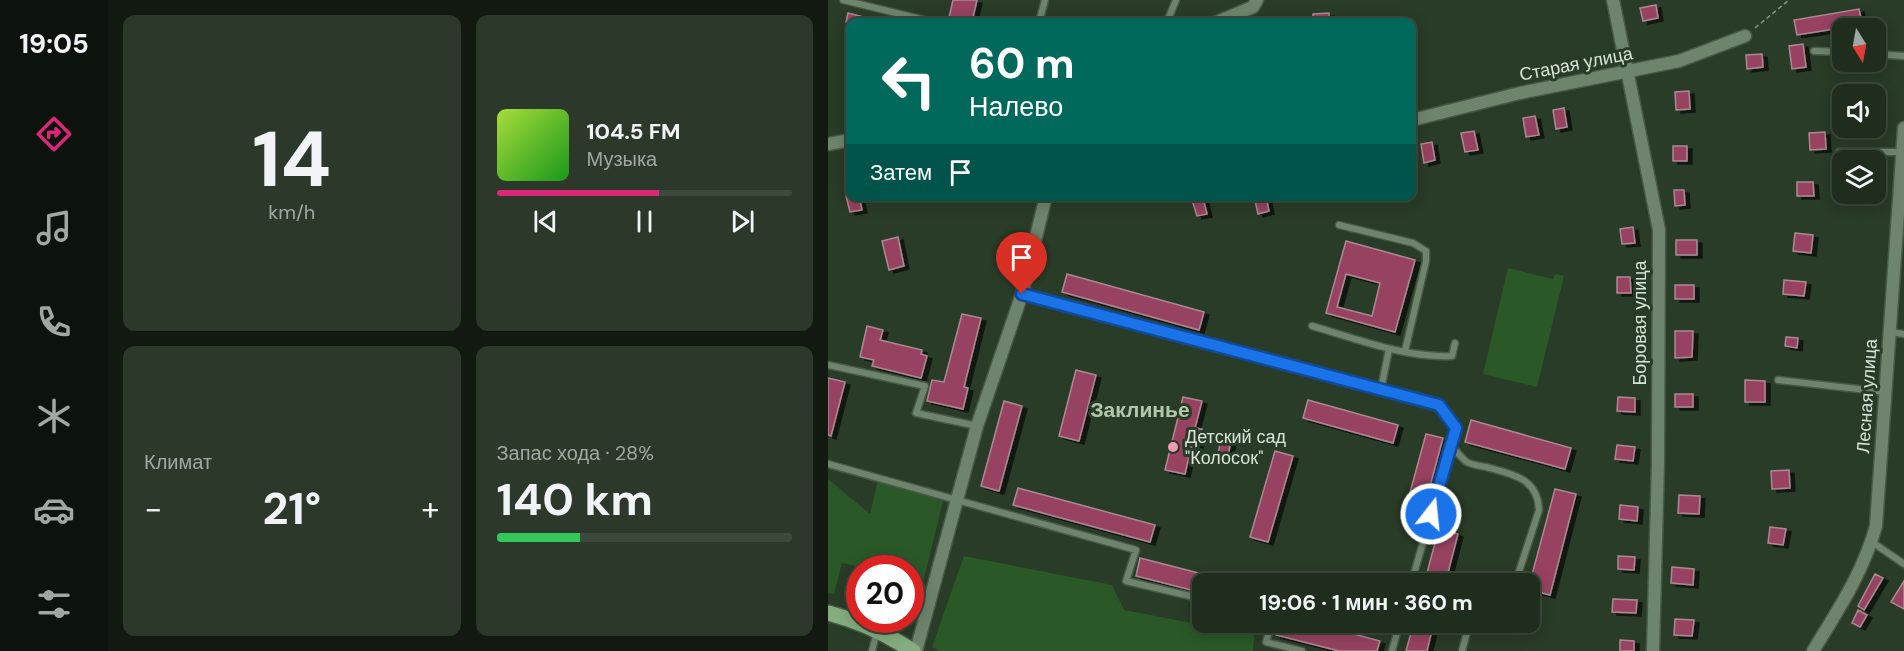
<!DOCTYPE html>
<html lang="ru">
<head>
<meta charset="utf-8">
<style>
	:root { --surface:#1f2d1d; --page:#2c392a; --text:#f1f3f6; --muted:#a1a8a4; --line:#3c493b; --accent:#db2777 }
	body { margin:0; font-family:"DM Sans",sans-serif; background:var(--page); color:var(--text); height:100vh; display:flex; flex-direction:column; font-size:22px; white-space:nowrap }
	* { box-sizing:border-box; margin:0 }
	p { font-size:20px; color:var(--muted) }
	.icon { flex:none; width:33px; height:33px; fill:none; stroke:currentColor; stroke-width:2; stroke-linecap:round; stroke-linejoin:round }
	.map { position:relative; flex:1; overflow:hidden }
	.sheet { display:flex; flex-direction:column; gap:15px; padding:15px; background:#111910; width:720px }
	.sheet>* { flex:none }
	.hud { position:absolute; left:18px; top:18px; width:570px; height:183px; border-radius:12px; box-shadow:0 3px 15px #0003,0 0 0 2px var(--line); background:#00695c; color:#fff; overflow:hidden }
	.needle { width:39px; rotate:169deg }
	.tools { position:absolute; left:1004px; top:18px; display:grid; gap:12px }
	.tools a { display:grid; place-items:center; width:54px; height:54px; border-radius:12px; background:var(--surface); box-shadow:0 3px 15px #0003,0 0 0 2px var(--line); font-size:30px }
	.speed { position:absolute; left:18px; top:555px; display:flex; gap:12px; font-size:30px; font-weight:700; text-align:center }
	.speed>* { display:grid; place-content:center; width:78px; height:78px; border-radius:50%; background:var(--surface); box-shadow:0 3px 15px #0003,0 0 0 2px var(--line); line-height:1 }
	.speed .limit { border:9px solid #d22; background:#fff; color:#111 }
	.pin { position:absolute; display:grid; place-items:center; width:51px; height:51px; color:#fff; margin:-62px -26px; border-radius:50% 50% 50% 0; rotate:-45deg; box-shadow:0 0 6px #0007 }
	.pin .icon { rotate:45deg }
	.me { position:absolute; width:66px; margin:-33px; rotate:16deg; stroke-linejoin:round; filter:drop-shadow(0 0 4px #0008) }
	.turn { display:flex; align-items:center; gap:21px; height:126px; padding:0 24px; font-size:27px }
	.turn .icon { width:78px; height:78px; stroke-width:2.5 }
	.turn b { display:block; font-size:42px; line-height:51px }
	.then { display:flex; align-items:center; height:57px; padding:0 24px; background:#0003; gap:12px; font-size:22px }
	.big { font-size:45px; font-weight:700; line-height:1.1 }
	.sheet .tile { flex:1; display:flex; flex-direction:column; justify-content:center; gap:9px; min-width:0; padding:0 21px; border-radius:12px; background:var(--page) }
	.sheet .dial { align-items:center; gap:0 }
	.dial b { font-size:78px; line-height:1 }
	.song { display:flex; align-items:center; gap:18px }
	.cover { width:72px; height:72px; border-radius:9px; background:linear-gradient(135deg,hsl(80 70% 55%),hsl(120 70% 35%)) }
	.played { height:6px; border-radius:3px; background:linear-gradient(90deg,var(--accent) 55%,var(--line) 55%) }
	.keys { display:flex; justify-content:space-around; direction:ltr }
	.heat { display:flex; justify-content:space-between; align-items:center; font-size:33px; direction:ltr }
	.charge { height:9px; border-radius:4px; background:linear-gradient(90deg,#34c759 28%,var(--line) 0) }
	.sheet .tiles { flex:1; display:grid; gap:15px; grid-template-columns:repeat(2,1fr) }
	.trip { position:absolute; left:364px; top:573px; width:348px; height:60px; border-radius:12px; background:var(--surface); box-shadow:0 3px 15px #0003,0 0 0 2px var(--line); font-weight:700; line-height:60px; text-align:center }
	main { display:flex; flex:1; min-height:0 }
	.tabs { display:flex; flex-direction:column; width:108px; justify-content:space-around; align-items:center; background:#0c120c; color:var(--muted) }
	.tabs .icon { width:42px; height:42px }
	.tabs .active { color:var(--accent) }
	.tabs b { font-size:27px; color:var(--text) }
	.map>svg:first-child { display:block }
</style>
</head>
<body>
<main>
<nav class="tabs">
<b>19:05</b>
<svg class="icon active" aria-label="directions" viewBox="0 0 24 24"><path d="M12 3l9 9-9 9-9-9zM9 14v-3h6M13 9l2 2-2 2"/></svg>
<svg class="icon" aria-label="music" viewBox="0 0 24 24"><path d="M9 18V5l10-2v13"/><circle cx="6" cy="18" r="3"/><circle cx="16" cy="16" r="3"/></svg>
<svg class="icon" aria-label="phone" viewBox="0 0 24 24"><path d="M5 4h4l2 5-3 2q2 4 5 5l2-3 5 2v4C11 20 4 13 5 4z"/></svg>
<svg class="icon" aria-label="climate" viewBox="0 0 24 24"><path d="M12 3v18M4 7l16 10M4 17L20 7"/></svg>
<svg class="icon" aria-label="car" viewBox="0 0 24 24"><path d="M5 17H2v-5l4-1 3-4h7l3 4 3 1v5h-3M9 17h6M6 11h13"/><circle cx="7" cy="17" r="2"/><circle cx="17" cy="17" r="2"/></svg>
<svg class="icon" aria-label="filters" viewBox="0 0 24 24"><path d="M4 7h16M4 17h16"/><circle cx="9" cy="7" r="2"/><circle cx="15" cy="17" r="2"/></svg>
</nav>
<section class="sheet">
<div class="tiles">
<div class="tile dial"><b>14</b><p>km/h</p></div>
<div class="tile">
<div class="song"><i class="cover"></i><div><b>104.5 FM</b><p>Музыка</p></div></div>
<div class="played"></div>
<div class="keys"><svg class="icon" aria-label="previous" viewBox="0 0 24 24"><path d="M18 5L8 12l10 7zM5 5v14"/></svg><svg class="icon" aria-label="pause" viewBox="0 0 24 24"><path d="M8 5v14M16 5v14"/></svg><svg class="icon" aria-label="next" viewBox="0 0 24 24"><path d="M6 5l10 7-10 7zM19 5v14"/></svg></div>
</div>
<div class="tile"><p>Климат</p>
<div class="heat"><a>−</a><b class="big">21°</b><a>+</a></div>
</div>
<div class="tile"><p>Запас хода · 28%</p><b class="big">140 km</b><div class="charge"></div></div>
</div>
</section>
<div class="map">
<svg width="1076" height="651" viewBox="0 0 1076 651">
	<defs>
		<filter id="shadow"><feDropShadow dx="5" dy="3" stdDeviation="0" flood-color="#0009"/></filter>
	</defs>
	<rect width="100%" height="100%" fill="#293c27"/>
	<path fill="#2a5927" d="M680,268L725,279L727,274L736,276L709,387L655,374Z
		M0,479L42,514L50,480L116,497L95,582L83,579L82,568H36L14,563L6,594L0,593Z
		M136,556L284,585L296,610L426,635L425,651H111L104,647Z"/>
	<path fill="#964360" stroke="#ac8992" stroke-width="1.5" fill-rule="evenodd" filter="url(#shadow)" d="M125,0H149L144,22H120Z
		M828,5L830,18L815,21L812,8Z
		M1031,9L1035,28H1013L969,35L966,20Z
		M20,13L47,20L46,22H18Z
		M501,13V22H485V14Z
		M975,44L978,67L964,69L961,46Z
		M934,54L935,67L919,69L918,55Z
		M861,91L862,109L848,110L847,92Z
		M736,108L739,127L728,129L725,110Z
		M707,116L711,135L698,137L695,118Z
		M646,131L650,150L637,152L633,133Z
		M997,132L998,149L982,150L981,133Z
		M604,142L607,160L596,163L593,144Z
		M845,146H859V161H845Z
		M969,182H985L986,196H969Z
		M846,190H856L857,205L847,206Z
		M18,196H31L34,210L22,212Z
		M426,196H438L441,211L430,214Z
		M375,198L379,214L369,216L364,200Z
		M805,227L807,243L794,244L792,229Z
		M967,233L985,235L983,253L965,251Z
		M70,237L76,266L61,270L54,241Z
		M848,240H869V255H848Z
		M518,241L587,260L567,332L498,313ZM518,274L552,283L544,316L509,307Z
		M239,274L376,312L371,330L234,292Z
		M789,277H802L803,293H789Z
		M956,280L978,282L976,296L955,294Z
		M847,285H866V299H847Z
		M134,314L153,318L136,387L140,388L135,409L99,401L104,380L116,382Z
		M39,326L55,330L52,340L94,350L93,354L99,356L93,378L44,366L46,360L32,357Z
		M847,331H865L864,357L847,358Z
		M958,337L970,338L969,348L957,346Z
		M248,370L268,375L251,441L231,436Z
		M0,378L17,382L3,436L0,435Z
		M917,380L937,381V402H917Z
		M847,394H865V407H847Z
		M355,397L374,401L367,428L374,429L369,449L363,448L357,474L337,470Z
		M790,397L807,398V412L789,411Z
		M480,400L570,425L565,443L475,418Z
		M176,401L194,406L171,491L153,486Z
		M643,420L743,448L737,469L637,442Z
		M394,434L404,436L400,456L390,454Z
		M598,434L615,438L592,523L575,518Z
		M789,445L807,447L805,461L787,459Z
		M447,451L465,456L440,542L422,537Z
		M961,470L962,488L944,489L943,471Z
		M190,488L327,525L322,542L185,505Z
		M727,489L748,494L722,595L702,590V582Z
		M851,495L872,496L871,514L850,513Z
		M792,505L810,507L809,521L791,519Z
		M942,527L958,529L955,545L940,543Z
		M611,528L630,534L617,584H596Z
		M790,556L807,557L806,570L790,569Z
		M312,558L402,581L401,584H375V593L308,576Z
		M844,567L866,569L865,585L843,583Z
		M1047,574L1055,578L1036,610L1030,606Z
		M1076,581V609L1063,602Z
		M785,599L809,600L808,613L784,612Z
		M1030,610L1039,615L1032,627L1024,623Z
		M847,619L866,620L864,636L846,635Z
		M452,622H480L552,641L549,651H511L448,635Z
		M586,622H606L599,651H578Z
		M792,640L806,641V651H792Z"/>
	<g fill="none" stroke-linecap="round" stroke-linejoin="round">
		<g stroke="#485947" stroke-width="9">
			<path id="service" d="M15,0L101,21L102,22
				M211,22L217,0
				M339,22L348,0
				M986,51L1014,52
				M1047,54L1076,56
				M1011,152H1074
				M511,225L585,243L598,251V261L577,351
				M194,294L611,405L628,428L583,584
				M484,326C529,339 577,358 624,356L627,343
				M1062,332L1076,334
				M0,365L97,386L88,413L149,426
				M950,380L1057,392
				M553,389L561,349
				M623,445C628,450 633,458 639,462C644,465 652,466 658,467C684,474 710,478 711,510L687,584
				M0,464L308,550L298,581L375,599
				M1044,542L1076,564
				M444,622L438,642L474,651
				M44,651L49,631
				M564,651L572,622
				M634,651L639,632L644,624L649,622"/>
		</g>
		<g stroke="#485947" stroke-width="15">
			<path id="minor" d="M785,0L831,230L830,462L825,651
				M389,22L425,7L429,0
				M584,120L692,93L851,61L917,36
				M0,144L22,140
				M88,651L149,426L194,294L218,196
				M985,651C1010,610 1035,573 1048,526L1076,128"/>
		</g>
		<g stroke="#485947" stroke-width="18">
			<path id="primary" d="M0,613C32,621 57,633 85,651"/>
		</g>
		<path stroke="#859483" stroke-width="1.5" stroke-dasharray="4.5 3" stroke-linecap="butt" d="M927,28L961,0"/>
		<use href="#service" stroke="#6e846c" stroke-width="6"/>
		<use href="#minor" stroke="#6e846c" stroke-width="12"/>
		<use href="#primary" stroke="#84ae80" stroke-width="15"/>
	</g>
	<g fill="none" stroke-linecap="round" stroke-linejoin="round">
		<g stroke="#114b97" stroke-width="15">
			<path id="route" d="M194,294L611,405L628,428L603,514"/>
		</g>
		<use href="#route" stroke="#1a73e8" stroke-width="10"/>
	</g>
	<circle fill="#f19ab4" stroke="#293c27" stroke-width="2" cx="345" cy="447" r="6"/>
	<g text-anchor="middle" stroke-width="6" stroke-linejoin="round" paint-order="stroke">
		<g font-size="18" fill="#d7e3d6" stroke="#293c27">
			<text transform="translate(748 64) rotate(-11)" y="6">Старая улица</text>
			<text transform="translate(812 323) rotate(-90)" y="6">Боровая улица</text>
			<text transform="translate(1039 396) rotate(-86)" y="6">Лесная улица</text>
		</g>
		<g font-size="18" fill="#d7e3d6" stroke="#293c27" text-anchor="start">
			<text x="357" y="443">Детский сад<tspan x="357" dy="21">"Колосок"</tspan></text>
		</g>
		<g font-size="21" font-weight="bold" fill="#b1c8ae" stroke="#293c27">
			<text x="312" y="417">Заклинье</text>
		</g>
	</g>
</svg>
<div class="tools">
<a><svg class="needle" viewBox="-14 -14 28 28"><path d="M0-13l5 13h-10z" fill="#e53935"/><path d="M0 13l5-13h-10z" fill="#a1a8a4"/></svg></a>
<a><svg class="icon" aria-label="sound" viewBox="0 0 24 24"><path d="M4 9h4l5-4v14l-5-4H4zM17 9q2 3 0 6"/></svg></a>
<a><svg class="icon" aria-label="layers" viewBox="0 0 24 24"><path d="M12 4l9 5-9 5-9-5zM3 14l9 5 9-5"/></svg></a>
</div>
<div class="speed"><div class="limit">20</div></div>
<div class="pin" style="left:194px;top:294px;background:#d93025"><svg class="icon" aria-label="arrive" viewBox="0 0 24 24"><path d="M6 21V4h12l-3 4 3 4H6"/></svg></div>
<svg class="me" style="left:603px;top:514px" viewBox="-20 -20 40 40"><circle r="17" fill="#1a73e8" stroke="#fff" stroke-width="3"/><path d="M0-11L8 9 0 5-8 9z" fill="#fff"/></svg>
<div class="trip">19:06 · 1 мин · 360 m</div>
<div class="hud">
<div class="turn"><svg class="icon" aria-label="left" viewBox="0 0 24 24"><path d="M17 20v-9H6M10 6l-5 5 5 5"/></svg><div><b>60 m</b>Налево</div></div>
<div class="then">Затем<svg class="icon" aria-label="arrive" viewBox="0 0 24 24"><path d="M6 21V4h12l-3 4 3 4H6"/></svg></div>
</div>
</div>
</main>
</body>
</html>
